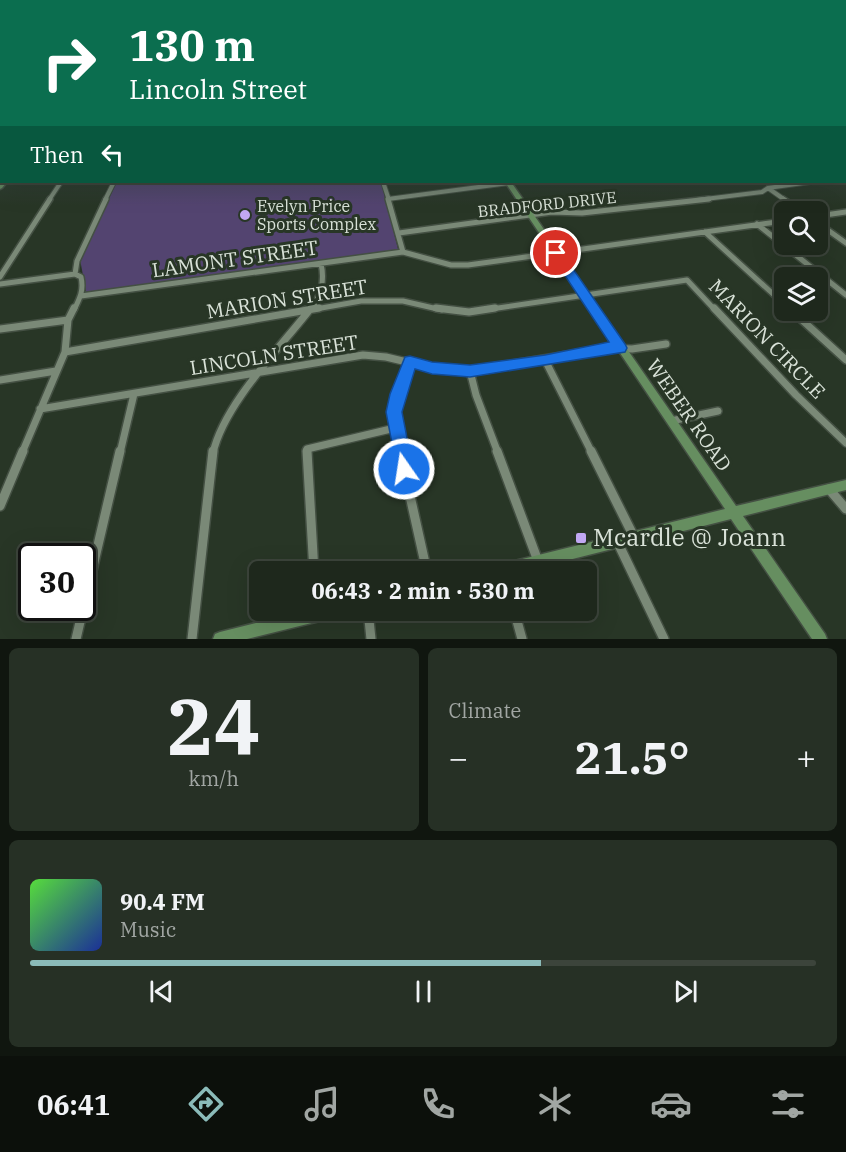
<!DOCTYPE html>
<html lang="en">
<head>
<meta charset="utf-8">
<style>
	:root { --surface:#1e281c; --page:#263025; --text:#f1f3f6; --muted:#a1a6a3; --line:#3c443b; --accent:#8bbbb9 }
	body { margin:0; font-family:"IBM Plex Serif",serif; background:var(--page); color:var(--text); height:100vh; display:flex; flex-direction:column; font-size:22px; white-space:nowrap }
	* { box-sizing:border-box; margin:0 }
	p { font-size:20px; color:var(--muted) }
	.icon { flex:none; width:33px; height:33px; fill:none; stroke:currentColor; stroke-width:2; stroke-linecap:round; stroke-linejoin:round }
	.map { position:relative; height:639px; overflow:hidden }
	.sheet { display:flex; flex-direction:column; gap:9px; padding:9px; background:#10160f; flex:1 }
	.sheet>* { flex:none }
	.guide { position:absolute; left:0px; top:0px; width:846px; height:183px; box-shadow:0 6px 24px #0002,0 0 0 2px var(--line); background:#0b6e4f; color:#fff; overflow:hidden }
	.controls { position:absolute; left:774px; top:201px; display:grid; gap:12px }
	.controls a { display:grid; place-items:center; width:54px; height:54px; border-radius:9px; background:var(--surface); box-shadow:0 6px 24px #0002,0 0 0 2px var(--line); font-size:30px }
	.speed { position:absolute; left:18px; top:543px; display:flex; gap:12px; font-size:30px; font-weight:700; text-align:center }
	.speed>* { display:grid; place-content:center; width:78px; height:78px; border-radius:50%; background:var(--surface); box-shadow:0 6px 24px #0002,0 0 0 2px var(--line); line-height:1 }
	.speed .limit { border:3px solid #111; border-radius:9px; background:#fff; color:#111 }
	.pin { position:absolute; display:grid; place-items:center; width:51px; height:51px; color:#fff; margin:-26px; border:3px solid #fff; border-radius:50%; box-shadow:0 2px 6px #0007 }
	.me { position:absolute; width:66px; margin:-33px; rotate:347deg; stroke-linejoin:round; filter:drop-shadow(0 0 4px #0008) }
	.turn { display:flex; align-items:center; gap:21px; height:126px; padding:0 30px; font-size:27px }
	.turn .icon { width:78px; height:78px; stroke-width:2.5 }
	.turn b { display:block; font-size:42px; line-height:51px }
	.then { display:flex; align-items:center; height:57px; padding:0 30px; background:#0003; gap:12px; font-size:22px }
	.big { font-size:45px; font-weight:800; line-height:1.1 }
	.sheet .widget { flex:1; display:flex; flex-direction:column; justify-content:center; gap:9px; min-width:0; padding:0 21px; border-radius:9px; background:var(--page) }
	.sheet .dial { align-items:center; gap:0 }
	.dial b { font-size:78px; line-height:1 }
	.song { display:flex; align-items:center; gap:18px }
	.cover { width:72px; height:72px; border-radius:9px; background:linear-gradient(135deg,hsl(110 70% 55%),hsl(230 70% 35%)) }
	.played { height:6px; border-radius:3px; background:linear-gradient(90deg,var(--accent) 65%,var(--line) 65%) }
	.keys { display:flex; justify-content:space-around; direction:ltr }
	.heat { display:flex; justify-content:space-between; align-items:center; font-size:33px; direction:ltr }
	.sheet .tiles { flex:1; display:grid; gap:9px; grid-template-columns:1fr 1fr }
	.widget:last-child { grid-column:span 2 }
	.trip { position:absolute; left:249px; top:561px; width:348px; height:60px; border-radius:9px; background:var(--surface); box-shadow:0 6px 24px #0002,0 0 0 2px var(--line); font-weight:800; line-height:60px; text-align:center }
	.tab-bar { display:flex; height:96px; justify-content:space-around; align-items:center; background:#0c100b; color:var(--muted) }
	.tab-bar .icon { width:42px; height:42px }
	.tab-bar .selected { color:var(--accent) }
	.tab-bar b { font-size:27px; color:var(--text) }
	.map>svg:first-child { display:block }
</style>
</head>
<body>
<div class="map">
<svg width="846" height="639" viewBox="0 0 846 639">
	<rect width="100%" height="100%" fill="#283626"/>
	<path fill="#534470" d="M117,182H381L398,249L395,251L86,292L80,259Z"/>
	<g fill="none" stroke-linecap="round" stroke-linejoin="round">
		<g stroke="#445043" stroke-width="6">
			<path id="street-far3" d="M383,182L389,200
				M768,188L785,200
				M388,199L509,183
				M49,200L61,182
				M105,200L114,182
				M697,200L762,192L768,188L810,182"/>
		</g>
		<g stroke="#445043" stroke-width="8">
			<path id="street-far2" d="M388,199L403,252
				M783,199L802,212
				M818,216L846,212
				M818,223L846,243
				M757,224L846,295
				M705,232L784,304
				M399,233L552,212L582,213L709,199
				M0,277L50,199
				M0,284L75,274
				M81,296L403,252L451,265H468L784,221
				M74,310C80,298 84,290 81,277L75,274L77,261L106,199
				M310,310L361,301H403L442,310
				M310,310C321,297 325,280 321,264
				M484,310L687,280L715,310"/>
		</g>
		<g stroke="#445043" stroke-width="10">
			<path id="street-far1" d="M436,308L469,312L495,308
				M714,308L796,395L846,443
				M791,310L846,360
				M0,329L68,320
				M65,352L319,308
				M545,360L592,453
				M470,371L476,395L498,453
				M0,380L56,371
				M40,409L363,355L386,357L432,368L470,371L610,348L632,349L666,344
				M671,421L718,411
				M22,453L65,352L68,320L74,308
				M120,453L134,394
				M213,453C224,404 280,348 311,308
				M307,453V449L395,428
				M401,453C392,416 397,397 410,362"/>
		</g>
		<g stroke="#445043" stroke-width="12">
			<path id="street" d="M307,451L314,572
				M400,451L427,572
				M497,451L538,561
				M591,451L634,537
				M829,489L846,509
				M0,506L23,451
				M617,541L664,639
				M368,610L371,639
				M514,610L522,639
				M76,639L120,451
				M192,639L213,451"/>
		</g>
		<g stroke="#445043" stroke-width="3">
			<path id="secondary" d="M0,158H2V162H0Z
				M2,181L7,182L2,188L0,189V183Z
				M505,182H511L736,506L846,480V490L743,516L825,634L827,639H812L731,519L521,572H488L490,568L494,566L725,509Z
				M307,610H342L341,615L336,617L247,639H213L215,634L220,632Z"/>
		</g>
		<use href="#street-far3" stroke="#7a8977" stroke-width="4"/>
		<use href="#street-far2" stroke="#7a8977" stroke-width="5"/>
		<use href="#street-far1" stroke="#7a8977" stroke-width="7"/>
		<use href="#street" stroke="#7a8977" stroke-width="9"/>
		<use href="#secondary" fill="#668e60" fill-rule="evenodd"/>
	</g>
	<linearGradient id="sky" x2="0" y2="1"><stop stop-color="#161e15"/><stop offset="0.57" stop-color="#425252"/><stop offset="1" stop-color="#425252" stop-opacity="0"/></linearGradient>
	<rect width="846" height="205" fill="url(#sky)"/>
	<path fill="#1a73e8" stroke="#114b97" stroke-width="1.5" d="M556,249L560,250L625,344L627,348L625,352L470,377L432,374L415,369L402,412L413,469L411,475L404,478L398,475L386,412L390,394L405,357L410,356L432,362L470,365L545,355L609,342L550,253Z"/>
	<g fill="#c1a8f3" stroke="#283626" stroke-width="2">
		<circle cx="245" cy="215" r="6"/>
		<rect x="575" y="532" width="12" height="12" rx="3"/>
	</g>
	<g text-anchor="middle" stroke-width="6" stroke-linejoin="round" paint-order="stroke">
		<g font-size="16" fill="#d9e2d8" stroke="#283626">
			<text transform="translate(547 204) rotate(-6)" y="6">BRADFORD DRIVE</text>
		</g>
		<g font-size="16" fill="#d9e2d8" stroke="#283626" text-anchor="start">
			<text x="257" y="212">Evelyn Price<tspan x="257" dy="18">Sports Complex</tspan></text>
		</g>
		<g font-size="20" fill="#d9e2d8" stroke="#283626">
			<text transform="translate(235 259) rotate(-8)" y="7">LAMONT STREET</text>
			<text transform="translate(287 299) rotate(-9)" y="7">MARION STREET</text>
			<text transform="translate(767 339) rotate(46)" y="7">MARION CIRCLE</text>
			<text transform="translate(274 355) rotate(-9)" y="7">LINCOLN STREET</text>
			<text transform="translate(689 415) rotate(55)" y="7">WEBER ROAD</text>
		</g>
		<g font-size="24" fill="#d9e2d8" stroke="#283626" text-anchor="start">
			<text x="593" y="546">Mcardle @ Joann</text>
		</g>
	</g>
</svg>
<div class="controls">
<a><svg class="icon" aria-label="search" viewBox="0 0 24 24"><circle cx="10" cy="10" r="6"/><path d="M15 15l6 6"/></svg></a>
<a><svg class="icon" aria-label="layers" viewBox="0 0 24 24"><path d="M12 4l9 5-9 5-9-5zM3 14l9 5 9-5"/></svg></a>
</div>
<div class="speed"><div class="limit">30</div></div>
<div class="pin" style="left:556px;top:253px;background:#d93025"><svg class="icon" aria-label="arrive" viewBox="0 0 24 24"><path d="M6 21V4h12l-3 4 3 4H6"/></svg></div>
<svg class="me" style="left:404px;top:469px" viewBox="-20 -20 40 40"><circle r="17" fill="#1a73e8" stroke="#fff" stroke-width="3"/><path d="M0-11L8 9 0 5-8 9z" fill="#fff"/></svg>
<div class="trip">06:43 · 2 min · 530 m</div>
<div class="guide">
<div class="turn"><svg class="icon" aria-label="right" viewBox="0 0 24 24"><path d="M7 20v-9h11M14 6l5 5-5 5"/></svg><div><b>130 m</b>Lincoln Street</div></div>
<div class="then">Then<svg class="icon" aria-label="left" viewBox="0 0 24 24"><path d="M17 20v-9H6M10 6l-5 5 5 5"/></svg></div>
</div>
</div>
<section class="sheet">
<div class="tiles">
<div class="widget dial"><b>24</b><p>km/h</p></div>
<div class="widget"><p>Climate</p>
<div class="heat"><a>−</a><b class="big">21.5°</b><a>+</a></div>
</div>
<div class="widget">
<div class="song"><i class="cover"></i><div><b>90.4 FM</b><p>Music</p></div></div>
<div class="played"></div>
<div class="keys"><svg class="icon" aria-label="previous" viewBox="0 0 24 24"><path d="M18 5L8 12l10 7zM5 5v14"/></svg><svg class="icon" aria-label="pause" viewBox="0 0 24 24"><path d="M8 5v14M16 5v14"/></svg><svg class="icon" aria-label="next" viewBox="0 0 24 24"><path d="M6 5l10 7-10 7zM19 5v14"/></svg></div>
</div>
</div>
</section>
<nav class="tab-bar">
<b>06:41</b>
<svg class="icon selected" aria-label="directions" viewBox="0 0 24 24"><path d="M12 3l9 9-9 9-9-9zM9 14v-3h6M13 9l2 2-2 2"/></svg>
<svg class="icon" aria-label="music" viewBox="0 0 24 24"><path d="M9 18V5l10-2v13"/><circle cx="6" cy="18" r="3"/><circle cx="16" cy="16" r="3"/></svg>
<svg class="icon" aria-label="phone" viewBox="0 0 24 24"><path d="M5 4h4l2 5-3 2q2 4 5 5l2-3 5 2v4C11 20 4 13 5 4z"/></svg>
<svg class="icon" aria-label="climate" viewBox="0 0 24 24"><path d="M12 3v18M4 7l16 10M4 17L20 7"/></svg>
<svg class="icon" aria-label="car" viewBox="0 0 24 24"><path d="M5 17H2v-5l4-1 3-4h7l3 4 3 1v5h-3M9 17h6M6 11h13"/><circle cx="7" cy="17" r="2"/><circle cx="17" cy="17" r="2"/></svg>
<svg class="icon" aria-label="filters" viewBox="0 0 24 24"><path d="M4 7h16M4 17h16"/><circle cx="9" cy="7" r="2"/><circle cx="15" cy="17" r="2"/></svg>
</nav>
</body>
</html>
